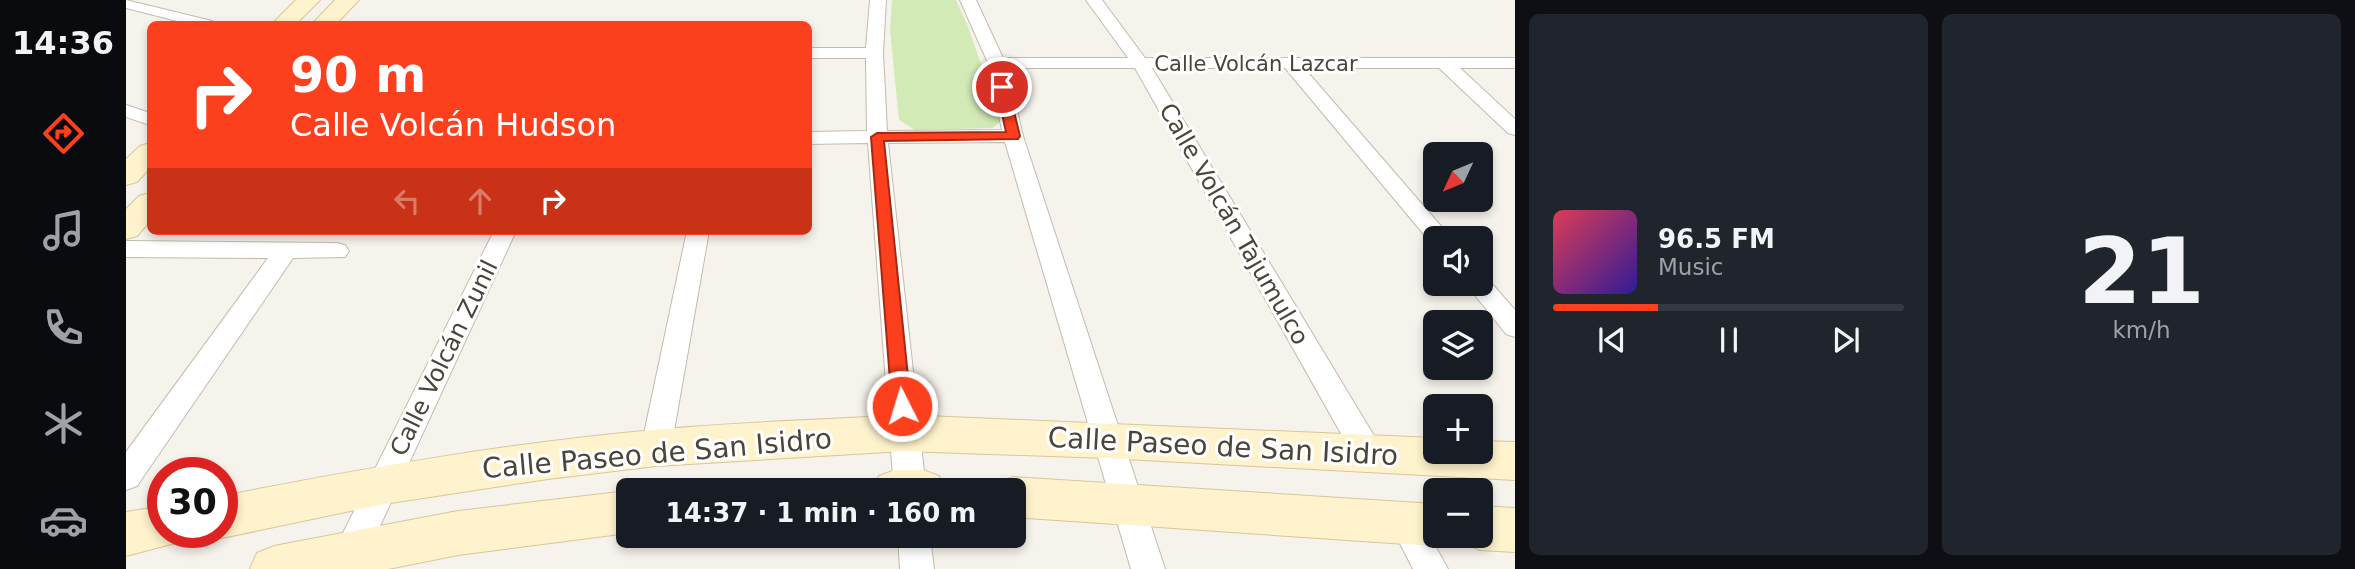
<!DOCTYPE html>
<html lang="en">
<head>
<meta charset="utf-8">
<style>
	:root { --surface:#171b24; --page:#20242c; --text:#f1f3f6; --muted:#9ea1a6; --line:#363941; --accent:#fc3f1d }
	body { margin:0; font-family:"DejaVu Sans",sans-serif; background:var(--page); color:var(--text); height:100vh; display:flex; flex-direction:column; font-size:26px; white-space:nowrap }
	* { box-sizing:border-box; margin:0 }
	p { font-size:23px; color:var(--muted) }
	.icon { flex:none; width:38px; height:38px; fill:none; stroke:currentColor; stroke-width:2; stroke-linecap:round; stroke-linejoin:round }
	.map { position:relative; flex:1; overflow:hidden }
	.details { display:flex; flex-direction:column; gap:14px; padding:14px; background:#0d0f14; width:840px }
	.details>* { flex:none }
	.hud { position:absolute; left:21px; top:21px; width:665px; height:214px; border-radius:10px; box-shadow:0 4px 10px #0003; background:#fc3f1d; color:#fff; overflow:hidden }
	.needle { width:46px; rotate:226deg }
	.buttons { position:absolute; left:1297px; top:142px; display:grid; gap:14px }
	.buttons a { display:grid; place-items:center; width:70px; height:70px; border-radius:10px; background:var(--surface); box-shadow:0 4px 10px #0003; font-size:35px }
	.speed { position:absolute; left:21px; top:457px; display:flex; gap:14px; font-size:35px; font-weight:700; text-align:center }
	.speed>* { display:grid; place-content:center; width:91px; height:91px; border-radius:50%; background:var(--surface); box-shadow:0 4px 10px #0003; line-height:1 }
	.speed .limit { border:10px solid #d22; background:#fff; color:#111 }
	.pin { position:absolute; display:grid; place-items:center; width:60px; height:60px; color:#fff; margin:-30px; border:4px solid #fff; border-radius:50%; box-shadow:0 2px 7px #0007 }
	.me { position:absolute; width:77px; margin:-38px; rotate:355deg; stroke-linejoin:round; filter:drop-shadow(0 0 5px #0008) }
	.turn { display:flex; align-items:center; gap:24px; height:147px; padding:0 28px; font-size:32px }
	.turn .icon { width:91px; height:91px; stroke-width:2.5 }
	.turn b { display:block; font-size:49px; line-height:60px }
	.lanes { display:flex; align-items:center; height:66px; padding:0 28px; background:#0003; justify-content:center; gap:35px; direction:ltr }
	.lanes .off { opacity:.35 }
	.details .widget { flex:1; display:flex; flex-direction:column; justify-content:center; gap:10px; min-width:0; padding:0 24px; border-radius:10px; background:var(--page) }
	.details .dial { align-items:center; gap:0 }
	.dial b { font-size:91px; line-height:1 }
	.song { display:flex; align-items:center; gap:21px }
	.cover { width:84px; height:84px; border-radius:10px; background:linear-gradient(135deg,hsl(350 70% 55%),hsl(250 70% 35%)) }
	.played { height:7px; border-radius:4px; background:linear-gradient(90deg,var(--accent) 30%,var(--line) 30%) }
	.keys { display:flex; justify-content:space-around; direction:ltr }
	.details .tiles { flex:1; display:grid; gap:14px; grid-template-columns:repeat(2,1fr) }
	.trip { position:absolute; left:490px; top:478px; width:410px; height:70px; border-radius:10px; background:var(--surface); box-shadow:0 4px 10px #0003; font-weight:600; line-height:70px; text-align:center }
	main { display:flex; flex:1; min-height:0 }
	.tabs { display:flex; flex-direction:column; width:126px; justify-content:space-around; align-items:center; background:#090b0e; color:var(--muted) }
	.tabs .icon { width:49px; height:49px }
	.tabs .active { color:var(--accent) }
	.tabs b { font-size:32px; color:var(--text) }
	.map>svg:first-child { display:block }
</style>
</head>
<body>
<main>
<nav class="tabs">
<b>14:36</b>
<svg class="icon active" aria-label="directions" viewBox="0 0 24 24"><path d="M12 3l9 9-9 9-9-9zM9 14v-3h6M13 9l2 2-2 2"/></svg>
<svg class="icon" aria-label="music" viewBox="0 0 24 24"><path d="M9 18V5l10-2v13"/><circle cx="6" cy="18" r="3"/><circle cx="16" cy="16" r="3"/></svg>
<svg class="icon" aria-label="phone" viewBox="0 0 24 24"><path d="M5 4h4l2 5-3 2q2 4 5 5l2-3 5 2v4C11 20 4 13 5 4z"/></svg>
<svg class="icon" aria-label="climate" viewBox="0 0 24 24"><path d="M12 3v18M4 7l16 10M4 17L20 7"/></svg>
<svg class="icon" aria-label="car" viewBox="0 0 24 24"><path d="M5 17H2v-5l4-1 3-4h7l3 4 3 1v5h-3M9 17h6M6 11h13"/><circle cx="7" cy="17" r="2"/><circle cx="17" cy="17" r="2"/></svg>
</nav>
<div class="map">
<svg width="1389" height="569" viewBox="0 0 1389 569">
	<rect width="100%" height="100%" fill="#f6f3ec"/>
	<path fill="#d2eab5" d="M766,0H830L841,24L875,121L867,128L789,130L773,120L764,30Z"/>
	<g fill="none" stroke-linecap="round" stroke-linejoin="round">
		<g stroke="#c2bbae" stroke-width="2">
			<path id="street" d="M0,0L86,21L88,24H63L0,8Z
				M744,0H760L757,53L761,131L876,130L862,63L834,0H850L877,58H1002L960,0H976L1019,58H1389V68H1334L1389,119V135L1382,133L1313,68H1178L1321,233L1325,238H1309V245L1305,243L1159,68H1026L1253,444L1257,453L1253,462L1242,466L1231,462L1009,68H881L897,136L1039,569H1005L879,142L762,143L800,490H768L742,143L682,144V132L741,131L740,58H682V48H740Z
				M0,105L24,113V125L0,117Z
				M368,231H390L236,565L226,569L212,565L207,554L212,543Z
				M561,231H583L545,448L541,457L530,461L519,457L515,448Z
				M0,241L211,243L219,245L223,251L219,257L167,258L11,486L0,490V452L142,258L0,257Z
				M1354,276L1361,278L1389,310V337L1380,334L1340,284H1354Z
				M1280,509L1291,513L1322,569H1287L1264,524L1269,513Z
				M772,536H804L808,569H774Z"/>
		</g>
		<g stroke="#d6c79b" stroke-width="2">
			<path id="secondary" d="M170,0H194L170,24H146Z
				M209,0H233L210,24H186Z
				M24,143V168L11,182L0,185V159L14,146Z
				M24,193V221L11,236L0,239V209L13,196Z
				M778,415L1309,438V452H1354V441L1389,442V480L981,458L778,451L530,466L422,479L258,504L96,538L80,532H96V496C239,468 383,443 528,430C611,422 695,420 778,415Z
				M769,470H797L813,476L819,490H747L753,476Z
				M887,477L1309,504V536H1327L1325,540L1309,546L887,517V490H868L871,483Z
				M502,491V533L332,555L262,569H124L131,553L148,546L332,511Z
				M37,506V532H58L53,542L0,556V512Z
				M1354,506L1389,508V552L1354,550L1338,543L1334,536H1354Z"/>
		</g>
		<use href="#street" fill="#fff" fill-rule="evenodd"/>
		<use href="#secondary" fill="#fff3cd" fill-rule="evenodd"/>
	</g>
	<path fill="#fc3f1d" stroke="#a42913" stroke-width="2" d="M876,84L882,87L894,136L892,139L758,141L785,406L782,412L776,414L769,412L766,406L745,137L751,133L880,132L870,87Z"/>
	<g text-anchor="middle" stroke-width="6" stroke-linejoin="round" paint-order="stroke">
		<g font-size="21" fill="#4b4439" stroke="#fff">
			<text x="1130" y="71">Calle Volcán Lazcar</text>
		</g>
		<g font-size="24" fill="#4b4439" stroke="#fff">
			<text transform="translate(1108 224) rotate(60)" y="8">Calle Volcán Tajumulco</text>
			<text transform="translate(318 358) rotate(-64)" y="8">Calle Volcán Zunil</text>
		</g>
		<g font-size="28" fill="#4b4439" stroke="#fff">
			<text transform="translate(1097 446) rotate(3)" y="10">Calle Paseo de San Isidro</text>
			<text transform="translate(531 453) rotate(-5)" y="10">Calle Paseo de San Isidro</text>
		</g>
	</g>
</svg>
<div class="buttons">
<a><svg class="needle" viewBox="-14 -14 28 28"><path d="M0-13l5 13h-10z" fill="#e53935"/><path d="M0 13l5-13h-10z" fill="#9ea1a6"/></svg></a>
<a><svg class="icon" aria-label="sound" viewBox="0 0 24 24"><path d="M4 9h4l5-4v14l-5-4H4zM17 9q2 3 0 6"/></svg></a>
<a><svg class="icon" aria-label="layers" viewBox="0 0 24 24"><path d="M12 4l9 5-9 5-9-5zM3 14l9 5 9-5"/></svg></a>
<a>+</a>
<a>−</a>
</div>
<div class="speed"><div class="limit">30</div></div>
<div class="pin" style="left:876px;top:87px;background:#d93025"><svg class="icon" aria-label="arrive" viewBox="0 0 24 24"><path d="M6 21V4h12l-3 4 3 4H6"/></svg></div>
<svg class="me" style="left:776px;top:406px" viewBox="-20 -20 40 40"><circle r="17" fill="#fc3f1d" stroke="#fff" stroke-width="3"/><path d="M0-11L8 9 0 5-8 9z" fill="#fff"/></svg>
<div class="trip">14:37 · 1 min · 160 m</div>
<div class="hud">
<div class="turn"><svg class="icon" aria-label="right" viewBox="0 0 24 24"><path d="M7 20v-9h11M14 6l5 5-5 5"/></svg><div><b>90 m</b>Calle Volcán Hudson</div></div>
<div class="lanes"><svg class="icon off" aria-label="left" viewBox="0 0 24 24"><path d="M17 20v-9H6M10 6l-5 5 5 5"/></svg><svg class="icon off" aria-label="ahead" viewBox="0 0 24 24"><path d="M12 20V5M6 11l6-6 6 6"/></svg><svg class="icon" aria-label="right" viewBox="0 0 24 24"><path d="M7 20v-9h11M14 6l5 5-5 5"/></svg></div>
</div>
</div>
<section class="details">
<div class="tiles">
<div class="widget">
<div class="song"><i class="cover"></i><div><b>96.5 FM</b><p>Music</p></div></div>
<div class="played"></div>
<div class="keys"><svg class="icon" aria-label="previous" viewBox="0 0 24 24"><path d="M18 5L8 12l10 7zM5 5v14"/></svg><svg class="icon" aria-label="pause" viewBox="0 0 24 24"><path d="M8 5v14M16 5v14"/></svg><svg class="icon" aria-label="next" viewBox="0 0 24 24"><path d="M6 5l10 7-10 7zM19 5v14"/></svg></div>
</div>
<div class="widget dial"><b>21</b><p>km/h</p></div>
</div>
</section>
</main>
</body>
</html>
